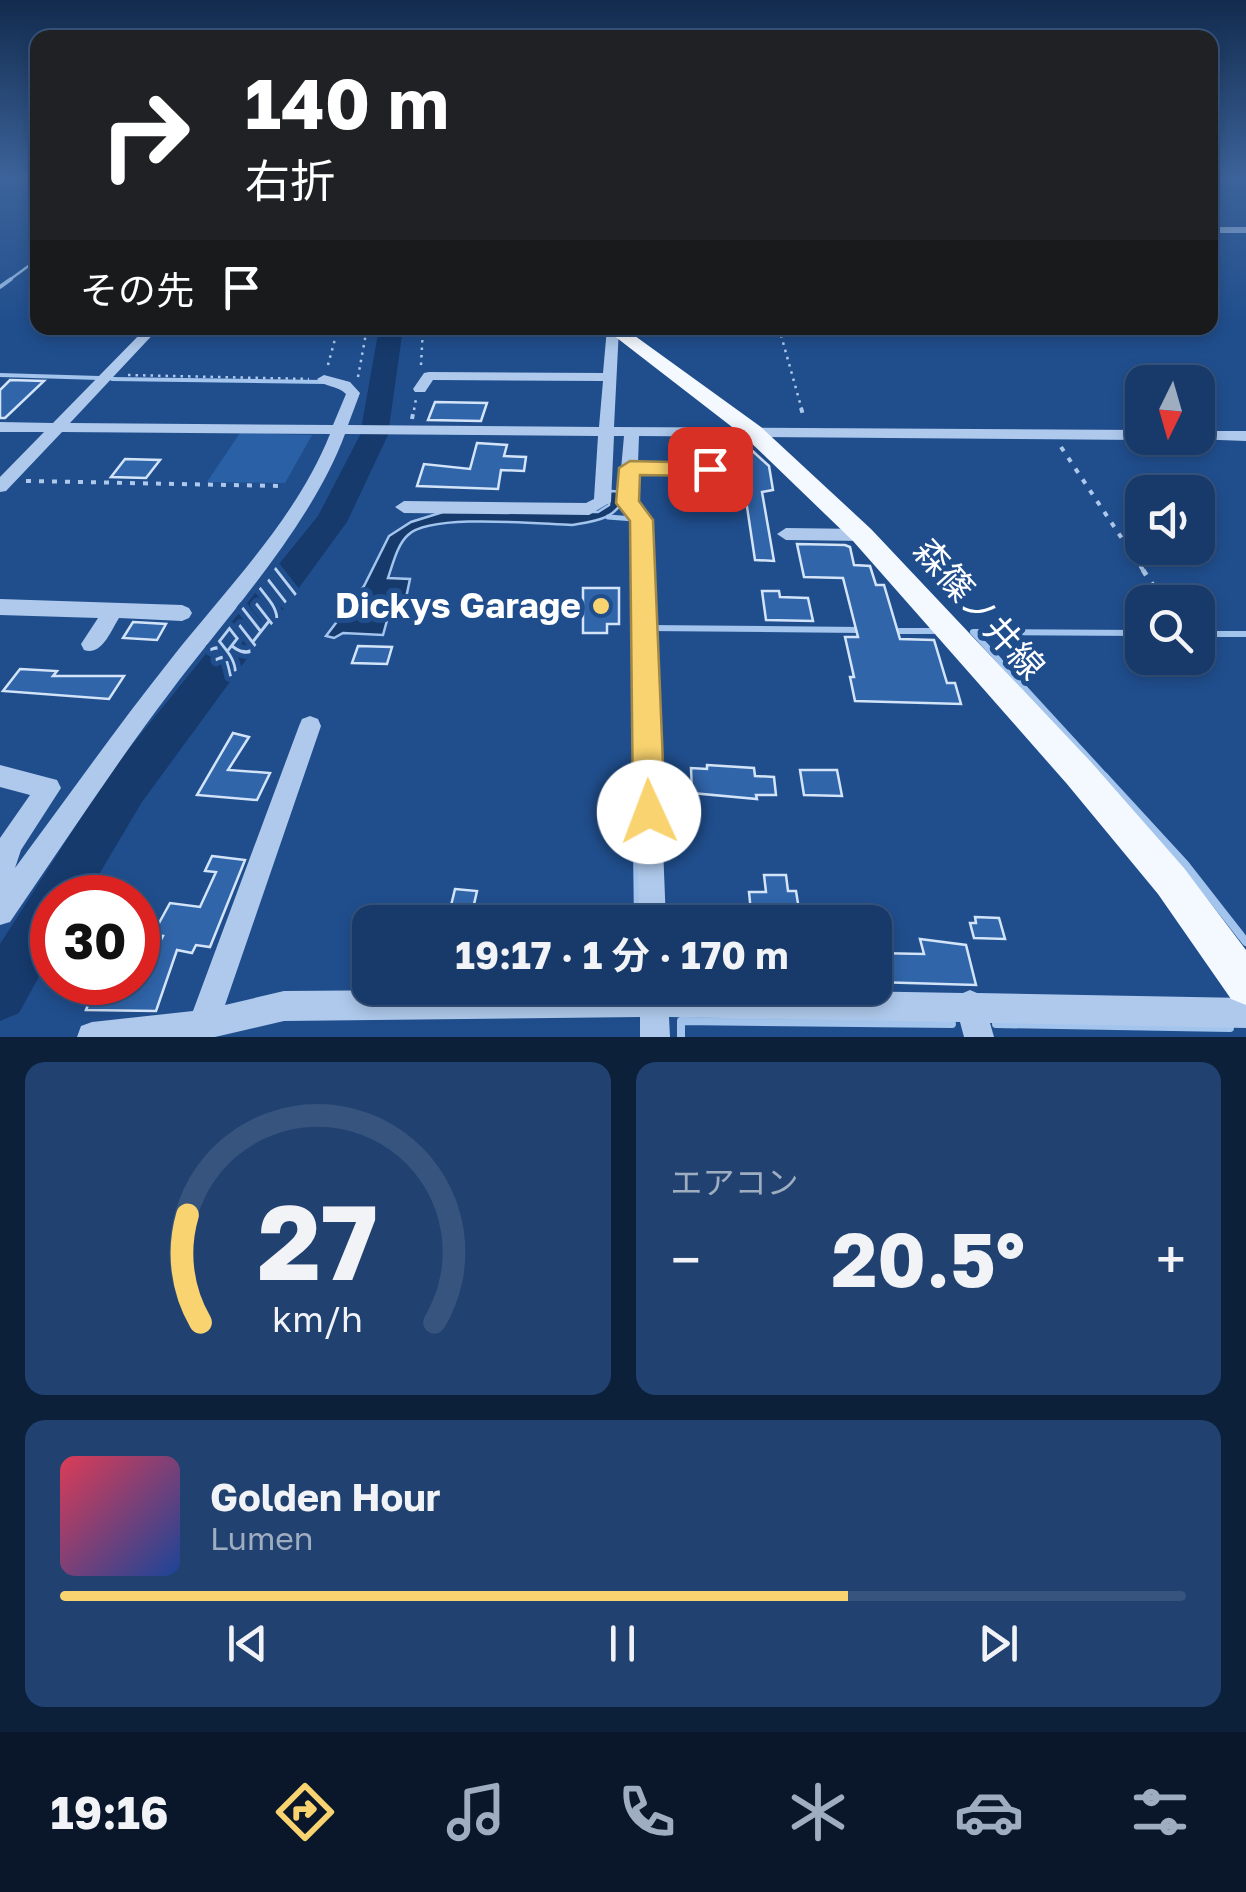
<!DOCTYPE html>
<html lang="ja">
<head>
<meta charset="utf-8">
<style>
	:root { --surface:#183a6a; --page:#214170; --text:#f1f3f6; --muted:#9fadc1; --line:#36547e; --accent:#f9d36f }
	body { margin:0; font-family:"Golos Text","Noto Sans JP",sans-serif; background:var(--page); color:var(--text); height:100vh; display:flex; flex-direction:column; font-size:38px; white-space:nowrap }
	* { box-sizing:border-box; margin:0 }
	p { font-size:32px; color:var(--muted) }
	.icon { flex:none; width:55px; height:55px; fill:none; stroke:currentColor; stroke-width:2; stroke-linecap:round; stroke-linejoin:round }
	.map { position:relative; height:1037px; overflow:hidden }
	.drawer { display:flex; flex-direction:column; gap:25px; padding:25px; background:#0d203a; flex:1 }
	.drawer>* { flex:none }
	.hud { position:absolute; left:30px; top:30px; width:1188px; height:305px; border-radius:20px; box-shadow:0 5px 15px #0003,0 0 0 2px var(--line); background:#202124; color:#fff; overflow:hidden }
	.needle { width:65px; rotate:185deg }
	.tools { position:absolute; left:1125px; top:365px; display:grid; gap:20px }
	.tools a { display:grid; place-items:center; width:90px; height:90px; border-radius:20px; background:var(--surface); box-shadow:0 5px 15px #0003,0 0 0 2px var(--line); font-size:50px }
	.speed { position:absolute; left:30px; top:875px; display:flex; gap:20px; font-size:50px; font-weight:700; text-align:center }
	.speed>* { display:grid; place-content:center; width:130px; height:130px; border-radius:50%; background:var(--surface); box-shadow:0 5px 15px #0003,0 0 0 2px var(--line); line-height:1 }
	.speed .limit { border:15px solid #d22; background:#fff; color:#111 }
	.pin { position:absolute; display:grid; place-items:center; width:85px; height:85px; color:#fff; margin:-42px; border-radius:20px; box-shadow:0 5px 15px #0006 }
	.me { position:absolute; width:110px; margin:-55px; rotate:358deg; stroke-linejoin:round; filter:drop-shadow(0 0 8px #0008) }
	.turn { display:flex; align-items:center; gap:35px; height:210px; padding:0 50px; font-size:45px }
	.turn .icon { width:130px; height:130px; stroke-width:2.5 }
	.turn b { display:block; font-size:70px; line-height:85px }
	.then { display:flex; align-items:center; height:95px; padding:0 50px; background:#0003; gap:20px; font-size:38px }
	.big { font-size:75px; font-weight:700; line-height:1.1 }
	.drawer .card { flex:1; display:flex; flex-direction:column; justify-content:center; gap:15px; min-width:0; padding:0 35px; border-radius:20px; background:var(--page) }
	.drawer .dial { align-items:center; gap:0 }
	.dial svg { height:260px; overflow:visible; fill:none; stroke:var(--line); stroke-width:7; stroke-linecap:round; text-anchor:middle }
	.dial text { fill:var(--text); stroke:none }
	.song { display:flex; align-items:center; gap:30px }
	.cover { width:120px; height:120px; border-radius:15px; background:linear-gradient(135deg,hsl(350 70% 55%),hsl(220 70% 35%)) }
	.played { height:10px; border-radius:5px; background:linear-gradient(90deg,var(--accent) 70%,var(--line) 70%) }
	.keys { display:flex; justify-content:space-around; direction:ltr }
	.heat { display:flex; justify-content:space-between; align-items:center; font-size:55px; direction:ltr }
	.drawer .tiles { flex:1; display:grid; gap:25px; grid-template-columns:1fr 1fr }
	.card:last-child { grid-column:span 2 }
	.trip { position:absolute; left:352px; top:905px; width:540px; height:100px; border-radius:20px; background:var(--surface); box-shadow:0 5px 15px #0003,0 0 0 2px var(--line); font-weight:700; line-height:100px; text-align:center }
	.tab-bar { display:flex; height:160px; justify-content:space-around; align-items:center; background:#0a172a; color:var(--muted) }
	.tab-bar .icon { width:70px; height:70px }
	.tab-bar .selected { color:var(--accent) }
	.tab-bar b { font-size:45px; color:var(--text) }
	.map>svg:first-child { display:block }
</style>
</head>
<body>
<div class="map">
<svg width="1246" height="1037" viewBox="0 0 1246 1037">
	<rect width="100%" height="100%" fill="#204e8d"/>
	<path fill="#2a60a5" d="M240,433L312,435L285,483L207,482Z"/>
	<path fill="#163a6c" stroke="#a2c4ed" stroke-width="2.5" d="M610,491L626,492C619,519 596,521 572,525C538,524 431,513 408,535C397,545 393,564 388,578L410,579L406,598L393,599L383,635L343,633L334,638L326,636L364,586L389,536L411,522L443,512H598L609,505Z"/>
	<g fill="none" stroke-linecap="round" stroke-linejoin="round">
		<path stroke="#a2c4ed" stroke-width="2.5" d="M8,281L38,259"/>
		<path stroke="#a2c4ed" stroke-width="4" d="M0,287L11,279
			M0,375L99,378
			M112,379L324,382"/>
		<path stroke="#a2c4ed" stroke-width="5" d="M608,517L634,519"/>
		<path stroke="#a2c4ed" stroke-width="6" d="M648,628L862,630
			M893,631H935
			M1198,634H1246
			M635,705L636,778
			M1107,778L973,632L1142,633"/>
		<path stroke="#a2c4ed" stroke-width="8" d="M636,776L638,922
			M1104,776L1185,864L1246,942
			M996,1024L1230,1028
			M681,1037V1021L952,1024"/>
		<path fill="#163a6c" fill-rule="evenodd" d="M379,328H403L388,435L347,522L142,802L85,898H52V953L19,1013L0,1021V944L110,772L318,516L360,435Z"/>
	</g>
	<path fill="#3065aa" stroke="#d3e4f9" stroke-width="2.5" d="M10,380L44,381L5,418H0V390Z
		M435,402L487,403L481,421L428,420Z
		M477,443L507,445L504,456L526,457L524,471L501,470L498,489L417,486L424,464L470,469Z
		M717,444L746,445L769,466L773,490L762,492L774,561L755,560L740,460L718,459Z
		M125,459L160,460L146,478L111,477Z
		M797,544L845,545L850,547L854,565L870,566L876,585H884L900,639L934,640L947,683H955L961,704L855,701L850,677H854L845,637H858L843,578L804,577Z
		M583,588H619V624H607V633H583Z
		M762,591H779L780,597L808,598L813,621L766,620Z
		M133,622L166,624L157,640L123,638Z
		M358,646L392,647L387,664L352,663Z
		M20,669L57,671L53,676H124L109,699L3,691Z
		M233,733L249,737L228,770L270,773L257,800L197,795Z
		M707,765L754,768L755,776L774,777L776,795H756L757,799L692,793L691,768L707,769Z
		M800,770H837L842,796L804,795Z
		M212,856L245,860L210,947L196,945L192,953L177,950L156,1011L86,1010L97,982H138V962H149L163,936L153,934L170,903L200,907L216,872L205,871Z
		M764,875H786L788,891H796L801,922H752L749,892H766Z
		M455,889L477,891L470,922H447Z
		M975,917L999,918L1005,939L974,938L970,923H976Z
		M920,939L966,945L976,985L875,982V953L924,954Z"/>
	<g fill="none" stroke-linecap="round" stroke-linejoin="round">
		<path stroke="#aec9ec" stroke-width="2.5" stroke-dasharray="2.5 5" stroke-linecap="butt" d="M779,328L802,410
			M328,365L338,328
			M421,365L423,328
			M128,375L309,379
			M358,377L367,328
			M414,410L416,399"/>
		<path stroke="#aec9ec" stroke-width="4" stroke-dasharray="5 8" stroke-linecap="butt" d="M801,408L804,418
			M412,419L414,408
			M1061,447L1145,573
			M26,481L282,486"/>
		<path stroke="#aec9ec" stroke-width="5" stroke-dasharray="6 9" stroke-linecap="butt" d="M1143,570L1164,602"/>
		<path fill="#aec9ec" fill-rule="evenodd" d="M1210,227H1246V233H1210Z
			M146,328H159L70,423L333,425L346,394C337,385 324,387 317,379L324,375L350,382L360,393L348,425L599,427L603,381L433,380L425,392H415L413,389L424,373L429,372L603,373L607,328H619L614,427L1142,430V438H1148L1142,440L639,436L638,463L710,464L718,469L710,474L637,473L636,502L650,520L666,922H639L632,521L618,503L624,436H614L611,502L589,515L404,513L395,507L404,501L586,503L594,499L598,436L345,434C312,524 229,614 171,691C114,766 63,845 10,922L0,925V838L30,795L0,787V765L57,780L61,788L21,850L15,868C67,798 117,727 171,659C227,588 296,519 330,434L62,432L6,491L0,492V477L44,432H0V422L53,423Z
			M1198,431H1246V441L1193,439L1191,438H1198Z
			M786,528L862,529L871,535L862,541L786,540L777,534Z
			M0,599L182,605L189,608L192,613L189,618L182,621L119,618C110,632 102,656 84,650L81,644L98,618L0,615Z
			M310,716L318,719L321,726L225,1005L284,991L668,988L963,993L970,990L977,993L1246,998V1028L990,1023L994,1037H964L960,1022L669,1017L670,1037H640V1017L284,1021L215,1037H77L81,1026L92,1022L193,1011L299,726L302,719Z"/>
		<path fill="#f4f8ff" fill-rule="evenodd" d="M604,328H624L761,427L871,529L1091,762L1184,868L1246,950V1005L1231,999L1158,894L1067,784L853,541L745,437Z"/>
	</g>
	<linearGradient id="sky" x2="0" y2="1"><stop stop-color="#122b4e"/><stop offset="0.55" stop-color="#3c639a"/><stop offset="1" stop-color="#3c639a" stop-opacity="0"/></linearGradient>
	<rect width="1246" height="324" fill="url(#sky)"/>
	<path fill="#f9d36f" stroke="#a28948" stroke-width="2.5" d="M630,461L710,463L720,469L710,476L640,475L639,501L653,520L665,812L661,823L649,828L638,823L633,812L630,521L616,503L619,468Z"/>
	<circle fill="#f9d36f" stroke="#204e8d" stroke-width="4" cx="601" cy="606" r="10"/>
	<g text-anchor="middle" stroke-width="10" stroke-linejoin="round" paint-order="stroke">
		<g font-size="35" font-weight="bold" fill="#fff" stroke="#204e8d" text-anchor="end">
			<text x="581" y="618">Dickys Garage</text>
		</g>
		<g font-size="35" fill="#fff" stroke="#204e8d">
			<text transform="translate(979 609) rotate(48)" y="12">森篠ノ井線</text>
		</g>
		<g font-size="38" font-style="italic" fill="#bad3f3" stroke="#204e8d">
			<text transform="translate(252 625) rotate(-52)" y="13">沢山川</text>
		</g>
	</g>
</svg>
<div class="tools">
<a><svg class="needle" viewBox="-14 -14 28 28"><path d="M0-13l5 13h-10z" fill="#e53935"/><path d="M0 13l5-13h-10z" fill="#9fadc1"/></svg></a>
<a><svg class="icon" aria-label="sound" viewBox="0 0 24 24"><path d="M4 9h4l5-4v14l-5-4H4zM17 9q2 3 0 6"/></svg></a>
<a><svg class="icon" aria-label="search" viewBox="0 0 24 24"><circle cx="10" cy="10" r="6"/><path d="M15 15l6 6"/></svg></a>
</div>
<div class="speed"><div class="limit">30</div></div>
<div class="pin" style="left:710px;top:469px;background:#d93025"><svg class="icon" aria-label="arrive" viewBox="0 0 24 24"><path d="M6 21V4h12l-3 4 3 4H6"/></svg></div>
<svg class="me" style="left:649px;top:812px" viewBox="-20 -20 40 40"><circle r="19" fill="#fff"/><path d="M0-13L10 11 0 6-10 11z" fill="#f9d36f"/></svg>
<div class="trip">19:17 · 1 分 · 170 m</div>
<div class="hud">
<div class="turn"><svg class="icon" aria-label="right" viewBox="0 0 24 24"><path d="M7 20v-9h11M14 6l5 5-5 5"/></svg><div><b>140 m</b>右折</div></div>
<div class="then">その先<svg class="icon" aria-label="arrive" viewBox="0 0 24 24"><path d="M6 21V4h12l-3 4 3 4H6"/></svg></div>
</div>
</div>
<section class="drawer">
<div class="tiles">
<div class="card dial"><svg viewBox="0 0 100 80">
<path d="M14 69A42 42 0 1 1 86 69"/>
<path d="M14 69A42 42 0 0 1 10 36" stroke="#f9d36f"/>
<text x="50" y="56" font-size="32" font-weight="700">27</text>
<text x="50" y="72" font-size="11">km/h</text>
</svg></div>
<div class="card"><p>エアコン</p>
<div class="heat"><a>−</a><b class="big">20.5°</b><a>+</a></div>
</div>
<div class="card">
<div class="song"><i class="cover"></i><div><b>Golden Hour</b><p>Lumen</p></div></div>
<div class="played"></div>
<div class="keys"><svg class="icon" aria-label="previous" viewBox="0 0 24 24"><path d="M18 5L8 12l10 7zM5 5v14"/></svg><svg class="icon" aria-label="pause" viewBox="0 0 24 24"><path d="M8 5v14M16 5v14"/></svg><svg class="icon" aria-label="next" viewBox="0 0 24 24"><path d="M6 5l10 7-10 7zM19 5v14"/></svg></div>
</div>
</div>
</section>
<nav class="tab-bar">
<b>19:16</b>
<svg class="icon selected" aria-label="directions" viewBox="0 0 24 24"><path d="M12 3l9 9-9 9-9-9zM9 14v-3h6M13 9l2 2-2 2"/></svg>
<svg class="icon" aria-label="music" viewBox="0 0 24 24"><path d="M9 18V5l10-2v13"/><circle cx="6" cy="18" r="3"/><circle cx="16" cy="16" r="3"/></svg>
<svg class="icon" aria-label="phone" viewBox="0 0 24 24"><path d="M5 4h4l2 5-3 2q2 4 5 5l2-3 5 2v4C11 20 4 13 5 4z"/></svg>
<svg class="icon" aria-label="climate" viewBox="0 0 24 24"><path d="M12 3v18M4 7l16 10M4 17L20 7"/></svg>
<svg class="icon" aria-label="car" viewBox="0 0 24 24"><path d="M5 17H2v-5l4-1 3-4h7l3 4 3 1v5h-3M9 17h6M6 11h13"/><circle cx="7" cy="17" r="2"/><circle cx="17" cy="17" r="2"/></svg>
<svg class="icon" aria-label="filters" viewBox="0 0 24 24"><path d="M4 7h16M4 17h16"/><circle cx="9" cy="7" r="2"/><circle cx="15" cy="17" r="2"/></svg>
</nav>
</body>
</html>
